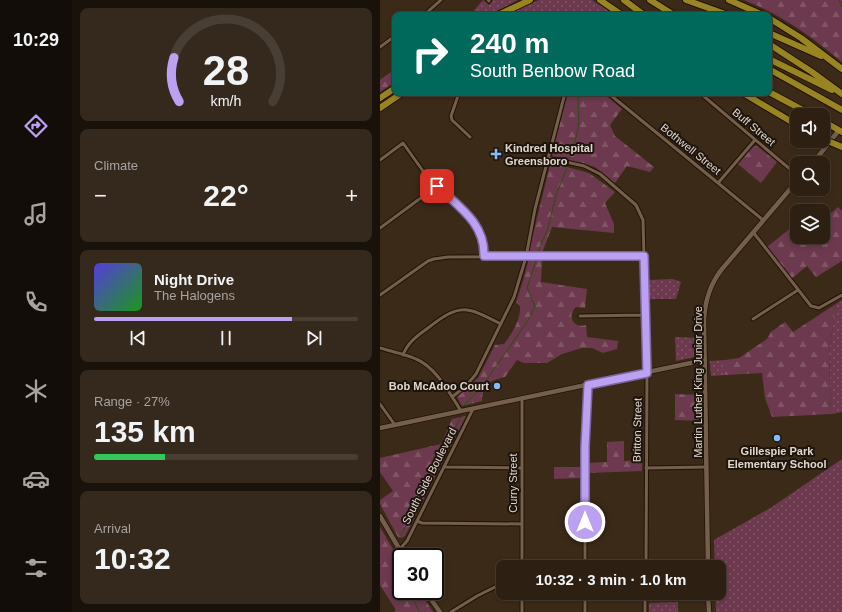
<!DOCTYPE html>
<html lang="en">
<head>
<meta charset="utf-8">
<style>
	:root { --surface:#2d2013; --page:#35281c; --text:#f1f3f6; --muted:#a7a3a0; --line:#483e33; --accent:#bca0f2 }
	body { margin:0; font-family:Helvetica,sans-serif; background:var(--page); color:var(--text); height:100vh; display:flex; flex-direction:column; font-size:15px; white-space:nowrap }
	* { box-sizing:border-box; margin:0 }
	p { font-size:13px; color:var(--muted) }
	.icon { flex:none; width:22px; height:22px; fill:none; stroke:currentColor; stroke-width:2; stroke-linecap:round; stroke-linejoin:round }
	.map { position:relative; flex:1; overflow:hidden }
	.side { display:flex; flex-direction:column; gap:8px; padding:8px; background:#19120a; width:308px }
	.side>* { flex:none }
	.top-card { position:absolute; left:12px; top:12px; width:380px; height:84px; border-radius:8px; box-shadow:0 2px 6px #0003,0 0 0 1px var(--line); background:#00695c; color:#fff; overflow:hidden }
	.tools { position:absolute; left:410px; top:108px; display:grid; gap:8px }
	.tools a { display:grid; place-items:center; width:40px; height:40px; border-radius:8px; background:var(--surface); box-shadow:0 2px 6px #0003,0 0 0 1px var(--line); font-size:20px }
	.speed { position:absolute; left:12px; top:548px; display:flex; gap:8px; font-size:20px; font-weight:700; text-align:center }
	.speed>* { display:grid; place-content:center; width:52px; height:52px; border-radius:50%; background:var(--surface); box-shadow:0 2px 6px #0003,0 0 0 1px var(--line); line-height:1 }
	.speed .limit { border:2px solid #111; border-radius:6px; background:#fff; color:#111 }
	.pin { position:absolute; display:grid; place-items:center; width:34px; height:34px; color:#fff; margin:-17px; border-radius:8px; box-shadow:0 2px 6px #0006 }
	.me { position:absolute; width:44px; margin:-22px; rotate:0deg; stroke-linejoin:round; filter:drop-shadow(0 0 3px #0008) }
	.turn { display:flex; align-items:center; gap:14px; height:84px; padding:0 12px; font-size:18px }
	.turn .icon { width:52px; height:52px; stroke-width:2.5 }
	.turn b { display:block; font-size:28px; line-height:34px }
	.big { font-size:30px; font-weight:600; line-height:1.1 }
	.side .tile { flex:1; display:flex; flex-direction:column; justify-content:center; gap:6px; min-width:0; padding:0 14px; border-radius:8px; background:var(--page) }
	.side .dial { align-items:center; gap:0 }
	.dial svg { height:104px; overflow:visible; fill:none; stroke:var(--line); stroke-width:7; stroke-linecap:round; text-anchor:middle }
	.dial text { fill:var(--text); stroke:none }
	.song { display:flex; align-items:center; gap:12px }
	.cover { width:48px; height:48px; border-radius:6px; background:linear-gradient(135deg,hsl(250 70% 55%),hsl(120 70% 35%)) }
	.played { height:4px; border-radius:2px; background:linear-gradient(90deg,var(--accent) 75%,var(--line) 75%) }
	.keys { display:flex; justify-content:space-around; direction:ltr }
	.heat { display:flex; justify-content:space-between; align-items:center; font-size:22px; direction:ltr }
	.charge { height:6px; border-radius:3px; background:linear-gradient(90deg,#34c759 27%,var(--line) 0) }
	.trip { position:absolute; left:116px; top:560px; width:230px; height:40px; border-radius:8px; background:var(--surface); box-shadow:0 2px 6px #0003,0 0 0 1px var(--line); font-weight:600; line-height:40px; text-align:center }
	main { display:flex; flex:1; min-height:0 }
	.menu { display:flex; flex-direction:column; width:72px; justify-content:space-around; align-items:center; background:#120d08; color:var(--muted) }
	.menu .icon { width:28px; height:28px }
	.menu .active { color:var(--accent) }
	.menu b { font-size:18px; color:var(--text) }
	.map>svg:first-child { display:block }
</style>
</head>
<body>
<main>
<nav class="menu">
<b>10:29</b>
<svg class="icon active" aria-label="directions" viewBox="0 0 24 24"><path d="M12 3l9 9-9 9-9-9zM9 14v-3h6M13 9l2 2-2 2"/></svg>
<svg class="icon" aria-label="music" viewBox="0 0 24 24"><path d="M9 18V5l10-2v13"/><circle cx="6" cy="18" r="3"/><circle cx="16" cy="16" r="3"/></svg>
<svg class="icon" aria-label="phone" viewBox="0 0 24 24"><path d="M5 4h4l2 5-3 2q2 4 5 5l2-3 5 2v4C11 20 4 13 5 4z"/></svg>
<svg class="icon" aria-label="climate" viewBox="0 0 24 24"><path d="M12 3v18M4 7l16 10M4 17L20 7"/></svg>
<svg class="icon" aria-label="car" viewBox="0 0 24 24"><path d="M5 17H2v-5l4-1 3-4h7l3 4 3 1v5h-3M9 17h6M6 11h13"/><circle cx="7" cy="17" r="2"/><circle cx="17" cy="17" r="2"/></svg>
<svg class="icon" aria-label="filters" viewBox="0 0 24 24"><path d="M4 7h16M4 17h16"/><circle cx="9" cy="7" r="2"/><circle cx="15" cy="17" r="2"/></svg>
</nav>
<section class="side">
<div class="tile dial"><svg viewBox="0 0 100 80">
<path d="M14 69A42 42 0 1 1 86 69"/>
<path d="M14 69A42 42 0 0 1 10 35" stroke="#bca0f2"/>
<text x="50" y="56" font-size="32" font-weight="700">28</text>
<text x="50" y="72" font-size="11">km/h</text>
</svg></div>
<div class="tile"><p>Climate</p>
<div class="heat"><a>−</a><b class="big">22°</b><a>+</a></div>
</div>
<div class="tile">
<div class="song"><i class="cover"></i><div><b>Night Drive</b><p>The Halogens</p></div></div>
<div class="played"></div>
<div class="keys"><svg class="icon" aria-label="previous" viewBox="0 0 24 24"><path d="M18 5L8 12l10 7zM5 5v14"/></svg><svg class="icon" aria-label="pause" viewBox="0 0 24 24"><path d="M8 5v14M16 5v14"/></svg><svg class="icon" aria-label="next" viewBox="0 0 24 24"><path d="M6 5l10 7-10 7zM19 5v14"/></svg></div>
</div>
<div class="tile"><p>Range · 27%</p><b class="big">135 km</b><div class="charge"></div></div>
<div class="tile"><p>Arrival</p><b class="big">10:32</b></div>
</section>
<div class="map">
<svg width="462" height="612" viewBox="0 0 462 612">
	<defs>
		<pattern id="grass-dots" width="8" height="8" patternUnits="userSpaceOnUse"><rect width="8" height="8" fill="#6d394e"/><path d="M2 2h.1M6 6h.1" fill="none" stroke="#825566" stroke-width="1.8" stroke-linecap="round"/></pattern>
		<pattern id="forest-firs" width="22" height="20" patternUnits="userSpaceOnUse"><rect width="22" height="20" fill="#6d394e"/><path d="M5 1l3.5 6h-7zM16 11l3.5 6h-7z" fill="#825566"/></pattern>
	</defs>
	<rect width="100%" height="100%" fill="#3c2a19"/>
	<path fill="url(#grass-dots)" d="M103,0L109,5L113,0H138L109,15H90Z
		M159,0H212L235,15H124L136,9Z
		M293,279L301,282L296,299H268V280Z
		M462,300V412L451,414L449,352L456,304Z
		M295,337L320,338V355L319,356L296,361Z
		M345,360V375L331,376L330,361Z
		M462,459V612H336L335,593H339V567H335L334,540L392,507Z
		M298,602V612H269V603Z"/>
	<path fill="url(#forest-firs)" d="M364,0H462V62C432,37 400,14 364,0Z
		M15,69V82L0,92V80Z
		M188,93H223L242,109L230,125L235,136L274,167L270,172L247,166L235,183L215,167L173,156L172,154Z
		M374,146H377L397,162L381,183L358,164Z
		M172,163L209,173L235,192L225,203L234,224V233L172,227L162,253H151L149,251L170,165Z
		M458,207L462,211V261L436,277L427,266L411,279L387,247L417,223V237H443V220Z
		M149,260L162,261L161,282L207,289L205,308L196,307C186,316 194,329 206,325L207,337L238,341L237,349L223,353L212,348H202L182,354L167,363H144L137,360L125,377C109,381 103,383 102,401L82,406L77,397L98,378L115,345L124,344C132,333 141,320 140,306L136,302L143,281L148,262Z
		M456,304L449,352L451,414L392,417L385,398L382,373L345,375V360L359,358L387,339L391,332L405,322L413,332Z
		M295,394L321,395V421L295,420Z
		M86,416L25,536L21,538L18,537L0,504V500L13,491L0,472V458L61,444L72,419Z
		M244,441V461L262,460V471L208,473V463L227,462V442Z
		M174,467H201V478L174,479Z
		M0,527L21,563V591H39L53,612H14L16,610L0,585Z"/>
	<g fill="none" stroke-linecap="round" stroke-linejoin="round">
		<path stroke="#2f4a0f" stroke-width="1" d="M459,0L462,7
			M189,159C193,148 198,133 199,122C199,111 197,104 199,93
			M158,252L168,228L176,195L187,168
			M84,405L101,388L149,319L155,306L147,288L156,261
			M21,535L30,518L52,467L62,455L80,418
			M12,556L14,564L21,576
			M30,591L39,612"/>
		<g stroke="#221203" stroke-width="5">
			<path id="minor" d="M108,0L109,1
				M44,15L61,0
				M0,47L15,36
				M79,93L71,116L72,120L90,137
				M228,93L338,183L383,220
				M320,93L417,175
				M168,158L204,166L220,174L256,205L263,220L267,373L266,567
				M0,160L23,143L48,178L97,225L104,245V256
				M338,183L375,140
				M0,228L57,186
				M373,232L431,306L439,308L462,295
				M0,295L48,261L54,259L68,257L264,256
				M200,316L265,315
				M373,319L418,290
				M0,348C12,352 25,354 36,359C56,367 70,394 81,411
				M23,355C28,342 37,336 48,328C80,303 86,306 121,324
				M72,397L85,387L96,374L134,297L146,257L155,209L185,93
				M0,404L15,425
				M65,467L142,468
				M266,468L327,467
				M37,521L42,523L142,524
				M19,550L27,541L93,409
				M142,567V399
				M205,567V447L208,385
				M71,612L97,596L123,583
				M142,612V593
				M205,612V593
				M265,612V593"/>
		</g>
		<g stroke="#221203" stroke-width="6">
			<path id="secondary" d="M433,163L459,130
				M0,428L325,360
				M0,516L24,557
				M328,567L324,320C325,300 330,284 342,269L417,181
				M45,591L60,612
				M328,593L329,612"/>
		</g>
		<g stroke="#221203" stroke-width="8">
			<path id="motorway" d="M220,0L242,15
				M244,0L264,15
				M270,0L294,15
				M306,0L348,15
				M349,0L383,15
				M118,15L150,0
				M389,18L421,38L462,69
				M389,33L441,56
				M389,44L432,72L462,94
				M389,59L452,90
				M389,69L462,110
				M389,92L432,115
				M363,93L417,125
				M0,98L15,88
				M0,108L22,93
				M443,121L462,132"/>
		</g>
		<use href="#minor" stroke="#745f4d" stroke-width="3"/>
		<use href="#secondary" stroke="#745f4d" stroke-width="4.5"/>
		<use href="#motorway" stroke="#988420" stroke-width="6"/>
		<g stroke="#221203" stroke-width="8" stroke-linecap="butt">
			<path id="motorway-bridge" d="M443,139L462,147"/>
		</g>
		<use href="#motorway-bridge" stroke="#988420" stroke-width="6"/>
	</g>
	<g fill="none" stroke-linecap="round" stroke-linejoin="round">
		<g stroke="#7a689d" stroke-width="10">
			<path id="route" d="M57,186C79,207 105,223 104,256H264L267,373L208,385L205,447V522"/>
		</g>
		<use href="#route" stroke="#bca0f2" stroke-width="7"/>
	</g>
	<g fill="#85bbfb" stroke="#1c140d" stroke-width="1.5">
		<path d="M114 148h4v4h4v4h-4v4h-4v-4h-4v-4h4z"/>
		<circle cx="117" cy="386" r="4"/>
		<circle cx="397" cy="438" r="4"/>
	</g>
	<g text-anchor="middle" stroke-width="4" stroke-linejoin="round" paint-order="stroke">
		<g font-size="11" fill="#e3d7cd" stroke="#1c140d">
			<text transform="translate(374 127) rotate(40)" y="4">Buff Street</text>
			<text transform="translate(311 149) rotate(39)" y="4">Bothwell Street</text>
			<text transform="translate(318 382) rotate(-90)" y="4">Martin Luther King Junior Drive</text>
			<text transform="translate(257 430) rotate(-89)" y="4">Britton Street</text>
			<text transform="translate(49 476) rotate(-63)" y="4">South Side Boulevard</text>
			<text transform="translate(133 483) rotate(-90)" y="4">Curry Street</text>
		</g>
		<g font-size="11" font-weight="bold" fill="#e3d7cd" stroke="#1c140d" text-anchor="start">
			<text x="125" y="152">Kindred Hospital<tspan x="125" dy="13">Greensboro</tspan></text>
			<text x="109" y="390" text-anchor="end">Bob McAdoo Court</text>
			<text x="397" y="455" text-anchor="middle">Gillespie Park<tspan x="397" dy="13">Elementary School</tspan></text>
		</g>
	</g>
</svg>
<div class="tools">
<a><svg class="icon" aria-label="sound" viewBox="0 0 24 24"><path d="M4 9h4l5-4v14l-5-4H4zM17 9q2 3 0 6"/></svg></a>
<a><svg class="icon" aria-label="search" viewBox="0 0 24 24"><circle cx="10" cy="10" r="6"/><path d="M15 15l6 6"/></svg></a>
<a><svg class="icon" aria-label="layers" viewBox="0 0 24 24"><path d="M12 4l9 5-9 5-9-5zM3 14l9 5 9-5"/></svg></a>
</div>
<div class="speed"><div class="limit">30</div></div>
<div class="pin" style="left:57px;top:186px;background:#d93025"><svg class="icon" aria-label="arrive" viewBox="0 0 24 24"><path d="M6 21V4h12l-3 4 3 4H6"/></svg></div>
<svg class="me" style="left:205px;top:522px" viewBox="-20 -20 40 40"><circle r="17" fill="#bca0f2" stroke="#fff" stroke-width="3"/><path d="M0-11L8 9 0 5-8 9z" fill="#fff"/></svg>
<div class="trip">10:32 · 3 min · 1.0 km</div>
<div class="top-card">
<div class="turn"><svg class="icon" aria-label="right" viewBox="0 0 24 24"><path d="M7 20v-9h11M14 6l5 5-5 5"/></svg><div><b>240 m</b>South Benbow Road</div></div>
</div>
</div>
</main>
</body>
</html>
